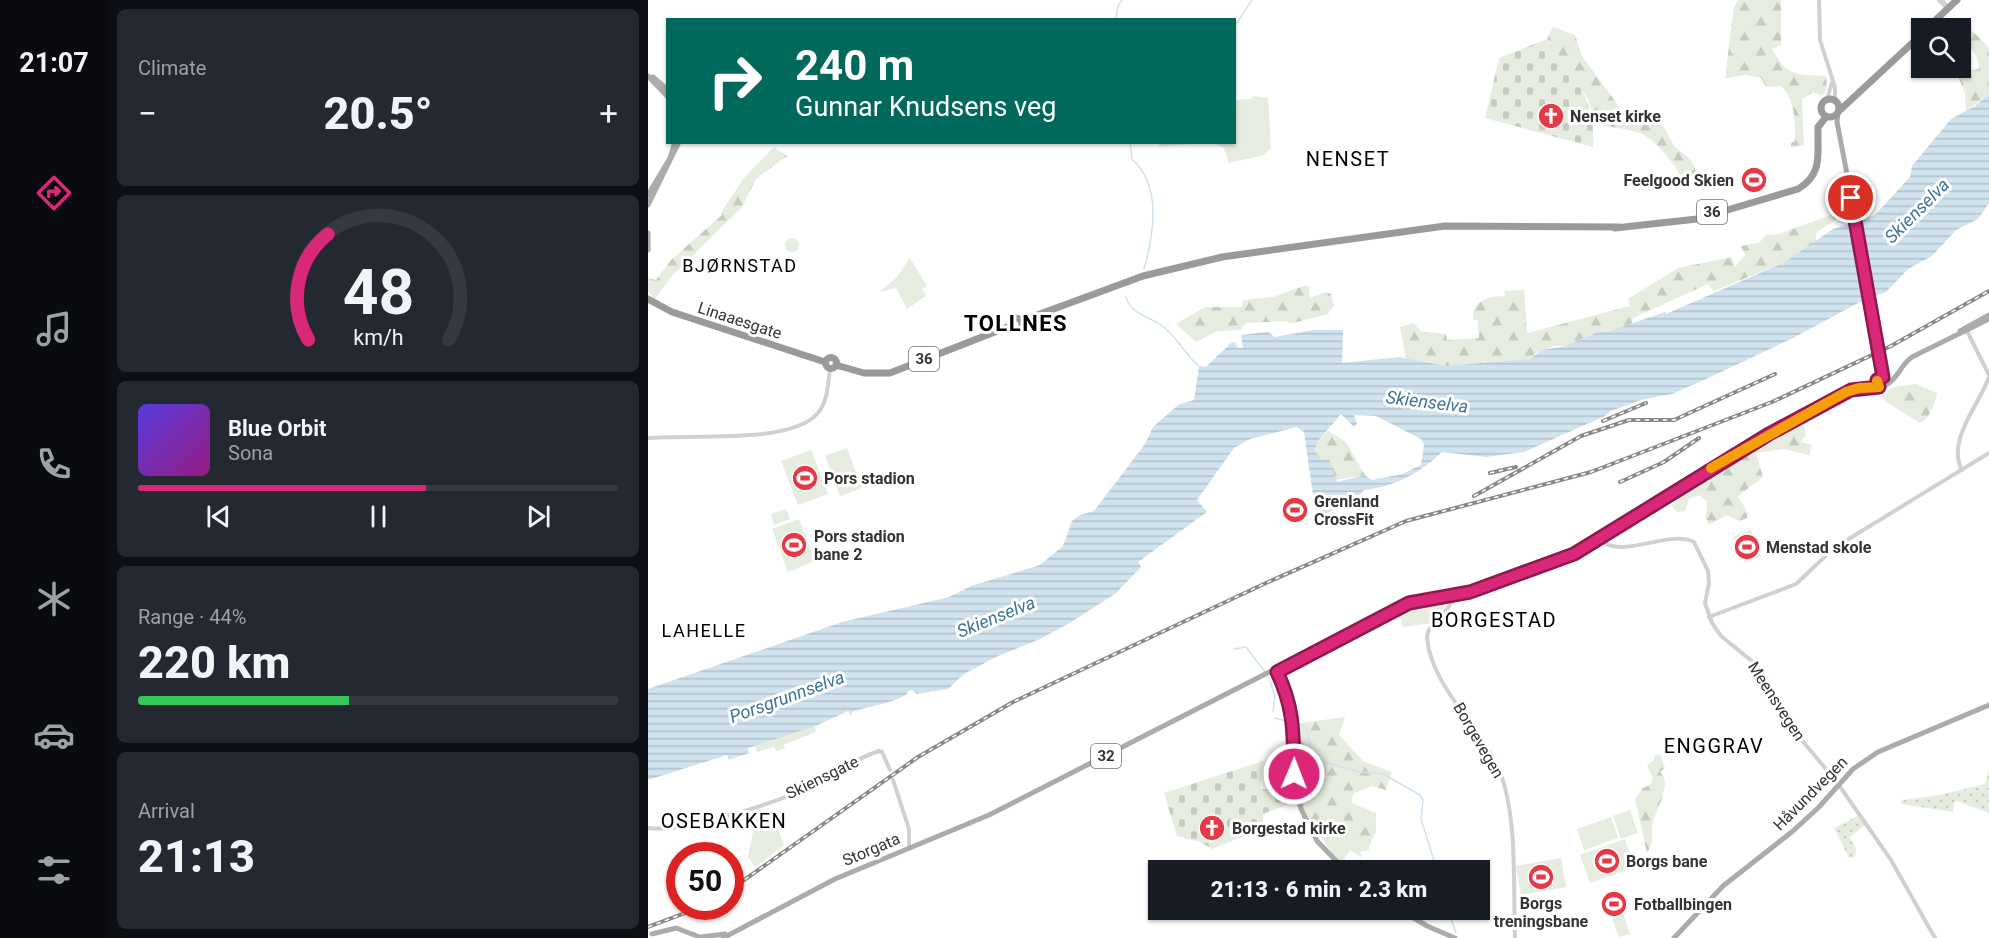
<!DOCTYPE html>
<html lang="en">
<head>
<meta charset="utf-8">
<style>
	:root { --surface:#171b24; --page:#242831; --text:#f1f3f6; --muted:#9ea1a6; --line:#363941; --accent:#db2777 }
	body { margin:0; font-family:Roboto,sans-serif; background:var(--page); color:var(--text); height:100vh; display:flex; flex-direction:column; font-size:22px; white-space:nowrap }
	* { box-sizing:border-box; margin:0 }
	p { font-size:20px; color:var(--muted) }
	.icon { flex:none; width:33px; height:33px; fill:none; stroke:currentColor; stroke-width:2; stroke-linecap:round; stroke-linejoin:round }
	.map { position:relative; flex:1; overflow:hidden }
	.sheet { display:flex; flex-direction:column; gap:9px; padding:9px; background:#0d0f14; width:540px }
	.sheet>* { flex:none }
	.hud { position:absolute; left:18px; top:18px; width:570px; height:126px; border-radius:0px; box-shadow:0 2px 4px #0004; background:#00695c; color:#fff; overflow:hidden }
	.buttons { position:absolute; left:1263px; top:18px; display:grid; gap:12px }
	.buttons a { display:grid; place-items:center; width:60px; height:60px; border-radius:0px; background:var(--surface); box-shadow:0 2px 4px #0004; font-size:30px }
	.speed { position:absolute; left:18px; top:842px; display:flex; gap:12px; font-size:30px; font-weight:700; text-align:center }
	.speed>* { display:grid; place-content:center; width:78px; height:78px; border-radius:50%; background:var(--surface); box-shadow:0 2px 4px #0004; line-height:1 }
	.speed .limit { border:9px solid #d22; background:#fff; color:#111 }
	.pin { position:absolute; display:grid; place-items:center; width:51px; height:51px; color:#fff; margin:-26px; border:3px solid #fff; border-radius:50%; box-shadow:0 2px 6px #0007 }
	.me { position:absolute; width:66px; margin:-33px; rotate:1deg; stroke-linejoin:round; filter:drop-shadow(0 0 4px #0008) }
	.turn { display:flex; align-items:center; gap:21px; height:126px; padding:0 30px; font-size:27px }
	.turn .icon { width:78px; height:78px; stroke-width:2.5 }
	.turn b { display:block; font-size:42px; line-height:51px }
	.big { font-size:45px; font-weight:800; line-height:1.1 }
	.sheet .card { flex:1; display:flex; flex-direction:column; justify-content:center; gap:9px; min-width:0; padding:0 21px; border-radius:9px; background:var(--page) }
	.sheet .dial { align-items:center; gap:0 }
	.dial svg { height:156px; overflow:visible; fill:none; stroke:var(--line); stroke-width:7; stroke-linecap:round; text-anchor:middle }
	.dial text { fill:var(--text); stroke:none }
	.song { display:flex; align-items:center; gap:18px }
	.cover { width:72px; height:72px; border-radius:9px; background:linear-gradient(135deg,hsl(250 70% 55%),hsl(310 70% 35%)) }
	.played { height:6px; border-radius:3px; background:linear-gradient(90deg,var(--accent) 60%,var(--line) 60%) }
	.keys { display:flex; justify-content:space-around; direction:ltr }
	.heat { display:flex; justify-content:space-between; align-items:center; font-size:33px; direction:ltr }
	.charge { height:9px; border-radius:4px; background:linear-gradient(90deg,#34c759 44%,var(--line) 0) }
	.trip { position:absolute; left:500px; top:860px; width:342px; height:60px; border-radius:0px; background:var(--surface); box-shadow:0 2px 4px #0004; font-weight:800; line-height:60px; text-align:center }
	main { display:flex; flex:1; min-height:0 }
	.tab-bar { display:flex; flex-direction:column; width:108px; justify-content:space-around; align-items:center; background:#090b0e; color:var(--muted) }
	.tab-bar .icon { width:42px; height:42px }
	.tab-bar .on { color:var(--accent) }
	.tab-bar b { font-size:27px; color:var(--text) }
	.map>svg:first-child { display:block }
</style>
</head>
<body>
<main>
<nav class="tab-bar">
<b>21:07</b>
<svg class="icon on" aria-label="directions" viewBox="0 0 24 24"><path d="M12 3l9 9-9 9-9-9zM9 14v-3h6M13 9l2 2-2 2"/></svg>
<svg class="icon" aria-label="music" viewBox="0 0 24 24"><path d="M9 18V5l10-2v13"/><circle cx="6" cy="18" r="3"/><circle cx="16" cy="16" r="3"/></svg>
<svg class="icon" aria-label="phone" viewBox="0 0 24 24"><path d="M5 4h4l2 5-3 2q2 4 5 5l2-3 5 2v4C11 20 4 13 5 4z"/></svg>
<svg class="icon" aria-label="climate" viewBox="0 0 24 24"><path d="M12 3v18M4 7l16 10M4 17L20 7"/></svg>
<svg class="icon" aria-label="car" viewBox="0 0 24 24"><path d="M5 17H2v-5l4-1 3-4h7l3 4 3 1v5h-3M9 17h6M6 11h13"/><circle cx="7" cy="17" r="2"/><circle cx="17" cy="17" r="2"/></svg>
<svg class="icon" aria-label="filters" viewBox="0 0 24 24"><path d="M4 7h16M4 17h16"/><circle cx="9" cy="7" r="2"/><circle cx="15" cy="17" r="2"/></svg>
</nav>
<section class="sheet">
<div class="card"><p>Climate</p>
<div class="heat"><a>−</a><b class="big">20.5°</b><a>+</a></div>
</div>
<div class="card dial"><svg viewBox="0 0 100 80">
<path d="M14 69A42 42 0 1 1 86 69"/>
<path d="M14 69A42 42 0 0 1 24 15" stroke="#db2777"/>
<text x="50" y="56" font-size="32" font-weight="700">48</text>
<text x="50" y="72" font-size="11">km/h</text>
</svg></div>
<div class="card">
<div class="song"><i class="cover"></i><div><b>Blue Orbit</b><p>Sona</p></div></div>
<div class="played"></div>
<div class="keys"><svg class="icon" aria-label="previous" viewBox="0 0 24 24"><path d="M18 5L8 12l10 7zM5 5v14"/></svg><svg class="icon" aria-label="pause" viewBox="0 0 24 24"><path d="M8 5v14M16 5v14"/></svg><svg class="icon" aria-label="next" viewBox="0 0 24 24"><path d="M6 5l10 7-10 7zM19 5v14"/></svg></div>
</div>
<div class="card"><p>Range · 44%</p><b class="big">220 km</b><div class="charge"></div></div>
<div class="card"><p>Arrival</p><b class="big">21:13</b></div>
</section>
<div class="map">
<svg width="1341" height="938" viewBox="0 0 1341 938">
	<defs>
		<pattern id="grass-dots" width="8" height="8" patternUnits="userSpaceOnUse" patternTransform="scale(1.5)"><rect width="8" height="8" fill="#e6ecdf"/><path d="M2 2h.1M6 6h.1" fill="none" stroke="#c6cbc0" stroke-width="1.8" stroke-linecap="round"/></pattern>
		<pattern id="forest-firs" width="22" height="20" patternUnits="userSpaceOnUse" patternTransform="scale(1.5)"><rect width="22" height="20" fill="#e6ecdf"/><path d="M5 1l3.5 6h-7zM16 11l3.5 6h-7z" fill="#c6cbc0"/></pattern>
		<pattern id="cemetery-stones" width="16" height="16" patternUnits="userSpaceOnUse" patternTransform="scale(1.5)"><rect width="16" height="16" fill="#e6ecdf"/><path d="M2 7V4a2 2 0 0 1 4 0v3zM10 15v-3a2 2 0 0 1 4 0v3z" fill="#c6cbc0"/></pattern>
		<pattern id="water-rules" width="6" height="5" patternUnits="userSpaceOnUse" patternTransform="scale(1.5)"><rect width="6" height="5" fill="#cfe2ee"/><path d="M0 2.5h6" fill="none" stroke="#b2c2cd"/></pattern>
	</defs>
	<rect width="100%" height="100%" fill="#fff"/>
	<path fill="url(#grass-dots)" d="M1341,769V813L1309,801L1306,802L1305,812L1253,804L1254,800L1292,795L1337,784Z
		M1211,815L1217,825L1202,837L1208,848L1207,857L1201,858L1186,828Z"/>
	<path fill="url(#forest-firs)" d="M1090,0H1133V45L1124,49C1141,78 1147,74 1178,76L1179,89L1174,96L1165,92L1154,99L1156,145L1143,148V143L1147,141C1147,123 1148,100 1133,86L1118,87L1113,78L1098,75L1077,78L1086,7Z
		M1293,23C1315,20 1327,32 1341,48V94L1318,111L1317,93L1311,78L1316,72L1331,69C1331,57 1323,45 1313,39L1312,28H1285Z
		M905,27L927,35L934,56L973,109L1004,115L1016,128L1027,147L1042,159L1050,175L1037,188C1035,171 1005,136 989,132C976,128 960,127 947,124L940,99L899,39Z
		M126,147L139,156L108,179L94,207L24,276L7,299L0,291V278L8,280L23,260L74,215V211L96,178Z
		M1194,211L1198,213L1168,233V243L1137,262L1066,291L1060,284L985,318L983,326L959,332L952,331L918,346H906L888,353L882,359L798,366L758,359L752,327L765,323L773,331L798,334L799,340L831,338L830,320H825C825,300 838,297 857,296L856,291L876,290L879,333L982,306L980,299L1030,268L1084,257L1087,267L1097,255L1093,246L1111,243L1118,235L1131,234Z
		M658,285L661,287L662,298L678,292L683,294L686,306L680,314L645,323L636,321L598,323L592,330L569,331L548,342L528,324L557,307H594L595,300L625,297Z
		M1268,384L1289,393C1288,402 1281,420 1272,423L1237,401L1234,394L1246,387Z
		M1158,410L1162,417L1156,427L1158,435L1152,442L1164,445L1161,455L1136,449L1108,453L1115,477L1090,496L1100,513L1099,518L1091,521L1079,515L1061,525L1058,518L1059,501L1051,495L1041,499L1037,511L1029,512L1023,505L1053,482V466Z
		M680,431L698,442L717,475L687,480L681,460H672L667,453L670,441Z
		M697,717L691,735L715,761L744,772L738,790L724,786L705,794L704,803L728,813V832L721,846H708L676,824L662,831L648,794L646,724Z
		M1012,754L1017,768L1012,772C1026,784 1006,811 1004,826C1003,840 1007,839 999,853L987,799L995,788L1002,785L1005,778L999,765L1005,761L1007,755Z"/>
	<path fill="url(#cemetery-stones)" d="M899,39C926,78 948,97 945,147L837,118L851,58Z
		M615,761L612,789L641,791L644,803L615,814V828L564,849L552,842L529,836L516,793Z"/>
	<path fill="#e6ecdf" d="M605,96L620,98L623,148L616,155L581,163L576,148L566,143L511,146V143L586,142L587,100L603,99Z
		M137 245a7 7 0 1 1 14 0a7 7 0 1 1-14 0Z
		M262,258L279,286L274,289L278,296L259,309L248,288L232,292L249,277Z
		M199,448L214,488L192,496L177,456Z
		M163,450L180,494L150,505L133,461Z
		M138,509L142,519L126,525L123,514Z
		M151,519L167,561L140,572L124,529Z
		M1103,530L1113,556L1097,563L1085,537Z
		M798,598L796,608L785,623L755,627L750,610L780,600Z
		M166,724L168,732L135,745L138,748L128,751L126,747L109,752L106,745Z
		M982,810L990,833L973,839L965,816Z
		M117,813L120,824L128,823L136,845L107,867L100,857L105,832L103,817Z
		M963,817L970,838L936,850L929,829Z
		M676,824L708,846H721V850L712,852L714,858L702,850L696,859L703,865L701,869L686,856L667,828Z
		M977,839L987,867L942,883L932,855Z
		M913,858L918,887L873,895L868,866Z
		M974,910L982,934L971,937L964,919L967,912Z"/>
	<path fill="url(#water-rules)" fill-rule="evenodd" d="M1341,94V203L1330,219L1308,230L1284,256L1260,269L1238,292L1212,302L1145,338L1056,380L1024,394L993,400L963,411L957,416L876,452L838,457L794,452C772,473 746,487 716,490L707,499L675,515L667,509L656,432L649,427L602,439L586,448L549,500L559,512L490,562L493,567L467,594L420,624L390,640L350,656L316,674L300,689L268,694L264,690L260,691L259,694C241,705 223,705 204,712L203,716L200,711L170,725L100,748L101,753L81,760L79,755L0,780V689L194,622L301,597L323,586L392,565L415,546L424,521L432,515L446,511L497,444L505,427L530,405L546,400L551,366L558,367L584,342L588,343L590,348H595L593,335L620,332L627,337L665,330H695L694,363L751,357L798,366L882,359L894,350L918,346L952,331L959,332L1017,312L1018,314L1137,262L1185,229L1227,215L1262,177L1264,166L1303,119L1327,106ZM693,414L706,427L709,424L706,415L728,416L773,439L776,445L773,465L754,474L724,480L717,475L689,482L681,459L672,460L667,451L670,441Z"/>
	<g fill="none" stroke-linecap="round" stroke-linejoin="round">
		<path stroke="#cfe2ee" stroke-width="1.5" d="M468,20L470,6L474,0
			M586,27L604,0
			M482,142L484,159C514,186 506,233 496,269
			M478,296C480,312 501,317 513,325C529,336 536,354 551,366
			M586,649L598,647L617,672
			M620,677L621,678
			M622,681L627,696L625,712
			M626,718L639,721
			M649,723L658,727L664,752L670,760L711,772L735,774L772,795L775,800L773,819L789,870
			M800,909L808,933"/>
		<path stroke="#d0d0d0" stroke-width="4" d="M1171,0L1172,40L1187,87V100
			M1291,0L1300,9
			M1294,0L1300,8
			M1179,99L1184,83
			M1318,329L1341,375
			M0,438C41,434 143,445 170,413C180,401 180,383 182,369
			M1314,470C1298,440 1332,404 1341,377
			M953,540C972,560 1022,529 1046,542L1060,571L1061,583L1057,603L1064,623L1073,636L1110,666L1152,738L1188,781L1243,860L1287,938
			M805,593C806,612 778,622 779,638C784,688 832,725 851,770C870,814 865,889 867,938
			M1061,617L1148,584L1186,548L1341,453
			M245,780L261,829V847
			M0,828C33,833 125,804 156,789C181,776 204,760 231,751L234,752L242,770"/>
		<path stroke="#ababab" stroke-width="5" d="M0,76L20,97
			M5,77L20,90
			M1190,113L1189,122L1199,174
			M0,195L22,158L27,142
			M0,205L31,142
			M0,233V250
			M1312,331L1341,315
			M1230,360L1235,377L1239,381L1238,385L1233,388L1229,381L1235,377
			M1238,385C1251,378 1252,365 1264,357L1341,319
			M628,669L644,713L646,781L653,809L669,841L697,870
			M628,673L655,659
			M751,909L779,926L807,938
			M4,934L28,928L52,937
			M53,937L77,934
			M75,938L187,879L341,815L729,617L768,601L836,587L926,554L974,527L1104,443L1195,394L1229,381
			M1026,938L1075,886L1145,831L1171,807L1205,769L1230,752L1341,705"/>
		<path stroke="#9a9a9a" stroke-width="7" d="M1279,28L1309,0
			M1173 108a9 9 0 1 1 18 0a9 9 0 1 1-18 0Z
			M1191,111L1274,34
			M967,228L1049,219L1150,189C1176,174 1169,152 1170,127L1178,117
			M0,299L24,312L177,362
			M362 324a6 6 0 1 1 12 0a6 6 0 1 1-12 0Z
			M373,321L495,276L574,257L797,226L971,227
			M177.5 363a5.5 5.5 0 1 1 11 0a5.5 5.5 0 1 1-11 0Z
			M188,365L216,373H242L362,326"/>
		<g stroke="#888" stroke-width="4">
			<path id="rail" d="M955,421L998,403
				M842,473L868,467
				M972,482L1016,462L1051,438
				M826,496L933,436L981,420H1026L1127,374
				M82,890L270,757L365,702L618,583L758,521L943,472L1124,402L1243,346L1341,291
				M0,927L56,906"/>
		</g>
		<use href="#rail" stroke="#fff" stroke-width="1.5" stroke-dasharray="4.5" stroke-linecap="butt"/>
		<path stroke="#ababab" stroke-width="5" d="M1199,174L1230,360"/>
	</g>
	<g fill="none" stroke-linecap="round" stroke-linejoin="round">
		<g stroke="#8e194d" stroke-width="15">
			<path id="route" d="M646,774C645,734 647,710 629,672L761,603L822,592L926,554L1121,434L1203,390L1231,387L1229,380L1235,377L1203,198"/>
		</g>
		<use href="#route" stroke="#db2777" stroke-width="10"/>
		<path stroke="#f59e0b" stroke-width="10" d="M1063,468L1198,392L1211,388L1231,387L1229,381"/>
	</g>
	<defs>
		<g id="church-disc" transform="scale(1.35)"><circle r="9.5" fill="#e63946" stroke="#fff"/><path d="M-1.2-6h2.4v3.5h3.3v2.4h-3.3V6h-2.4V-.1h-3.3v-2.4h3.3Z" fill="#fff"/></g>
		<g id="stadium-disc" transform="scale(1.35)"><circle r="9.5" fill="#e63946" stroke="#fff"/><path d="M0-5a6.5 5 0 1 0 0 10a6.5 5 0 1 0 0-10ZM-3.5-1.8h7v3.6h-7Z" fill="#fff"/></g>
	</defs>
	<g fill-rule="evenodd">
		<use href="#church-disc" x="903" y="116"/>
		<use href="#stadium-disc" x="1106" y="180"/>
		<use href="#stadium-disc" x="157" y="478"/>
		<use href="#stadium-disc" x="647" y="510"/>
		<use href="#stadium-disc" x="146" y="545"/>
		<use href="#stadium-disc" x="1099" y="547"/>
		<use href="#church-disc" x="564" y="828"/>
		<use href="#stadium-disc" x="959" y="861"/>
		<use href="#stadium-disc" x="893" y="877"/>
		<use href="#stadium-disc" x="966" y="904"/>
	</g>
	<g text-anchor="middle" stroke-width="6" stroke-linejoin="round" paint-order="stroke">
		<g fill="#fff" stroke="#707070" stroke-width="1.5">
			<rect x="1049" y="200" width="30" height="24" rx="4.5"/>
			<rect x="261" y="347" width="30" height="24" rx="4.5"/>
			<rect x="443" y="744" width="30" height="24" rx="4.5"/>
		</g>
		<g font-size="15" font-weight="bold" fill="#333">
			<text x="1064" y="217">36</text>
			<text x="276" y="364">36</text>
			<text x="458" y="761">32</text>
		</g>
		<g font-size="16" font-weight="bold" fill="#333" stroke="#fff" text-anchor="start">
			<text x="922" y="122">Nenset kirke</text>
			<text x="1086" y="186" text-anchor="end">Feelgood Skien</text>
			<text x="176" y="484">Pors stadion</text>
			<text x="666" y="507">Grenland<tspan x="666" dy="18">CrossFit</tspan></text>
			<text x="166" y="542">Pors stadion<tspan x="166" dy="18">bane 2</tspan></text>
			<text x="1118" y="553">Menstad skole</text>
			<text x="584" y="834">Borgestad kirke</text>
			<text x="978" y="867">Borgs bane</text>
			<text x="893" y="909" text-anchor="middle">Borgs<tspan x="893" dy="18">treningsbane</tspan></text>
			<text x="986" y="910">Fotballbingen</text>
		</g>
		<g font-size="16" fill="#333" stroke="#fff">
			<text transform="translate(92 320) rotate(18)" y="6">Linaaesgate</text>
			<text transform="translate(1129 701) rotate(57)" y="6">Meensvegen</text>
			<text transform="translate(831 740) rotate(60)" y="6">Borgevegen</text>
			<text transform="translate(174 777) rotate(-26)" y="6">Skiensgate</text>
			<text transform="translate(1162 793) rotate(-45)" y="6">Håvundvegen</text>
			<text transform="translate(223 849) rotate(-23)" y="6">Storgata</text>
		</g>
		<g font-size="18" font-style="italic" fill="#3f7597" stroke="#fff">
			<text transform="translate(1269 211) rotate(-45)" y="6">Skienselva</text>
			<text transform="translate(779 402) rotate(7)" y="6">Skienselva</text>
			<text transform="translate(348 617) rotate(-22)" y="6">Skienselva</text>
			<text transform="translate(139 697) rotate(-20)" y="6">Porsgrunnselva</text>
		</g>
		<g font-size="18" letter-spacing="1.5" fill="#000" stroke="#fff">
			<text x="92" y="272">BJØRNSTAD</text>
			<text x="56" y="637">LAHELLE</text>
		</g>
		<g font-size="20" letter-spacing="1.5" fill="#000" stroke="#fff">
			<text x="700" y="166">NENSET</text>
			<text x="846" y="627">BORGESTAD</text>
			<text x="1066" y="753">ENGGRAV</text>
			<text x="76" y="828">OSEBAKKEN</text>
		</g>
		<g font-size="22" font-weight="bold" letter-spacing="1.5" fill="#000" stroke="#fff">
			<text x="368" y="331">TOLLNES</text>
		</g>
	</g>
</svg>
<div class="buttons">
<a><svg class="icon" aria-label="search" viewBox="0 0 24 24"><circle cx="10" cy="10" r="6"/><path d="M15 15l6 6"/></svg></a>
</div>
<div class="speed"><div class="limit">50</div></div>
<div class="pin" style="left:1203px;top:198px;background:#d93025"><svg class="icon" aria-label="arrive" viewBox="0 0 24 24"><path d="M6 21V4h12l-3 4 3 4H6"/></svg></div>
<svg class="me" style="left:646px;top:774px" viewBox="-20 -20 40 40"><circle r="17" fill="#db2777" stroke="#fff" stroke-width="3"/><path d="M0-11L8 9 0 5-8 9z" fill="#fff"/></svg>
<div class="trip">21:13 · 6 min · 2.3 km</div>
<div class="hud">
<div class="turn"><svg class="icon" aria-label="right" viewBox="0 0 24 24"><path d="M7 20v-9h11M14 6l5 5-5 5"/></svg><div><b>240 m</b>Gunnar Knudsens veg</div></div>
</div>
</div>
</main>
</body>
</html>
